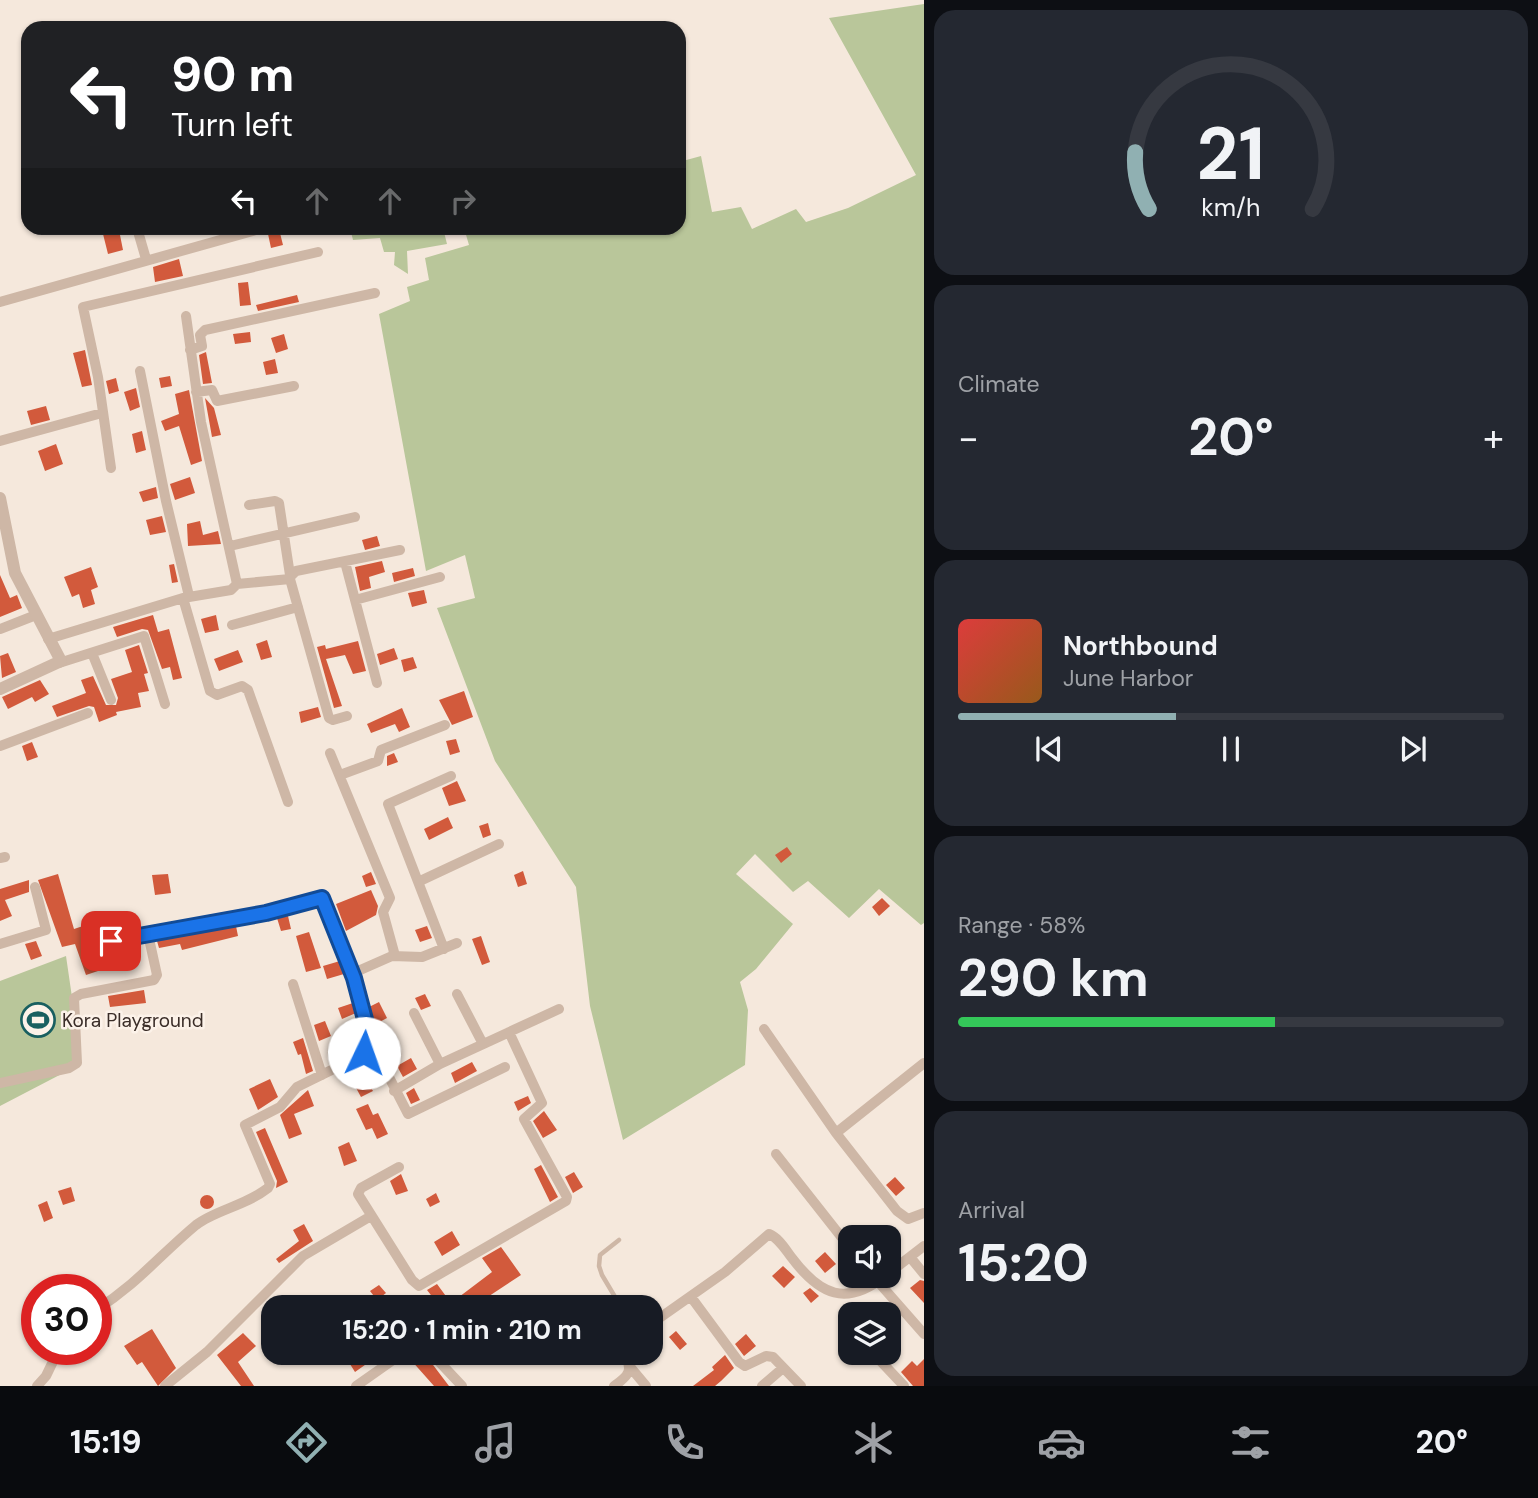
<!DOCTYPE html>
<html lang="en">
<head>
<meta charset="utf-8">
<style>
	:root { --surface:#171b24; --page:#242831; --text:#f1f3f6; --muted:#9ea1a6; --line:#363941; --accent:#90b0b2 }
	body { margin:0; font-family:"DM Sans",sans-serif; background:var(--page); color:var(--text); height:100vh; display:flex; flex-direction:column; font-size:26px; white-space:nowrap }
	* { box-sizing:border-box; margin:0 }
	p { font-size:23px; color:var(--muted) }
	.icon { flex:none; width:38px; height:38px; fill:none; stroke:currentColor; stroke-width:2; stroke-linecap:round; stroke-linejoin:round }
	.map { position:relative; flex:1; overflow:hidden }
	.details { display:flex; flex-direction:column; gap:10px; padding:10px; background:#0d0f14; width:614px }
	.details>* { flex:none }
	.top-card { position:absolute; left:21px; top:21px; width:665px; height:214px; border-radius:21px; box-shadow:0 2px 5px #0004; background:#202124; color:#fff; overflow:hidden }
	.fabs { position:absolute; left:838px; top:1225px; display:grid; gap:14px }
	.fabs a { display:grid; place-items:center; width:63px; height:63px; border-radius:14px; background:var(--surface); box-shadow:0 2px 5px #0004; font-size:35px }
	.speed { position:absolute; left:21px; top:1274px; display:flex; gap:14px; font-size:35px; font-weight:700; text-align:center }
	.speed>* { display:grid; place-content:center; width:91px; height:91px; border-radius:50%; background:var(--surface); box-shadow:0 2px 5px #0004; line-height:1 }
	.speed .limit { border:10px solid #d22; background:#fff; color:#111 }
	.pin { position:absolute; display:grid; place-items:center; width:60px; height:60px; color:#fff; margin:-30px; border-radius:14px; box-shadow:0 4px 10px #0006 }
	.me { position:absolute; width:77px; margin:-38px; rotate:3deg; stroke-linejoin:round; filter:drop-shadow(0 0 5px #0008) }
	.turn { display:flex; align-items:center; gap:24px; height:147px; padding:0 35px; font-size:32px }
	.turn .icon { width:91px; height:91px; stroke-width:2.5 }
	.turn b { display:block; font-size:49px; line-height:60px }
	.lanes { display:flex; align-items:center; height:66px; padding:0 35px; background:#0003; justify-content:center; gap:35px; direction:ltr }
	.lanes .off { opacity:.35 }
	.big { font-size:52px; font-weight:700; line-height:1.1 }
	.details .widget { flex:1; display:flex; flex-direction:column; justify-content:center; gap:10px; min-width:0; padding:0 24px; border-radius:21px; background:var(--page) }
	.details .dial { align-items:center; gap:0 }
	.dial svg { height:182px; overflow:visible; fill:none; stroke:var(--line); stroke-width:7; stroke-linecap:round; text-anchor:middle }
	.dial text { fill:var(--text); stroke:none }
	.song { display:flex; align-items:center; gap:21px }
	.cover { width:84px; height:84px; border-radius:10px; background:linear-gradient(135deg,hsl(0 70% 55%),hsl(30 70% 35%)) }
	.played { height:7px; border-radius:4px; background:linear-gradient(90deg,var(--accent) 40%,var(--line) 40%) }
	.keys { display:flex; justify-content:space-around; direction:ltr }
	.heat { display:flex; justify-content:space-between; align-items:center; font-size:38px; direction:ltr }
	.charge { height:10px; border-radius:5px; background:linear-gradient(90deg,#34c759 58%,var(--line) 0) }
	.trip { position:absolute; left:261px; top:1295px; width:402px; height:70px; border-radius:21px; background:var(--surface); box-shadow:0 2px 5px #0004; font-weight:700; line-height:70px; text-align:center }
	.tab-bar { display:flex; height:112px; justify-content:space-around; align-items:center; background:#090b0e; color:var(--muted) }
	.tab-bar .icon { width:49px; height:49px }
	.tab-bar .selected { color:var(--accent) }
	.tab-bar b { font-size:32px; color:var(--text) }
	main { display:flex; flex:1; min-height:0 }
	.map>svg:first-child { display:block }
</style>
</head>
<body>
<main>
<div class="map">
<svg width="924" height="1386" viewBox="0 0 924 1386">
	<rect width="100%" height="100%" fill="#f5e8dc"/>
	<path fill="#b9c69a" d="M924,4V923L921,925L879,889L849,918L808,881L793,892L755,854L736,874L793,924L756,969L740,982L748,1010L745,1065L623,1140L590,1006L576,887L495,761L437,608L475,598L465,555L426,571L379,314L410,301L407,287L429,280L425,258L469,245L464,228H679V162L701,156L712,212L741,207L752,229L796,209L806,222L848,208L916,175L829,18Z
		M350,228H443L447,244L407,251L408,274L394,265L395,252H384L380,238L353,240Z
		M66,956L81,1059L73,1068L0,1106V981Z"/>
	<path fill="#d25a3c" d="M279,229L283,245L271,248L268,234Z
		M119,230L123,250L108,254L103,234Z
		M179,259L183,276L155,282L153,267Z
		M248,282L251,305L240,306L238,283Z
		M297,295L299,302L258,311L256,305Z
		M250,332L251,342L235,344L233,334Z
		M284,334L288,349L276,353L271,338Z
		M85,350L92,385L82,387L73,353Z
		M206,352L212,383L203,384L199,355Z
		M275,359L278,373L266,375L263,362Z
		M170,376L172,386L161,388L159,378Z
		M116,378L119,391L109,394L106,381Z
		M136,388L140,407L130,411L124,392Z
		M189,390L202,461L191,465L179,426L165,431L161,421L179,414L175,394Z
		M205,398L214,408L221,435L212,437Z
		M46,406L50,420L31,425L27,411Z
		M142,431L146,450L136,453L132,434Z
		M56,444L63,464L45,471L38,451Z
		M190,477L195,493L175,500L170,484Z
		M156,487L158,498L143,502L139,492Z
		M162,516L166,532L150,535L146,520Z
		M200,521L203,535L218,531L221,544L188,546L187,524Z
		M377,536L380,546L365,550L362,540Z
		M382,561L385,572L369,577L371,588L360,591L355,567Z
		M174,564L178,582L172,583L169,565Z
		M91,567L98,587L91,590L95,604L83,608L79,594L72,597L64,577Z
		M413,568L415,576L394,582L392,573Z
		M0,575L10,598L17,595L22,608L0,617Z
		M424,590L427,603L412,607L408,593Z
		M153,615L158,632L169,629L182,678L173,680L170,667L162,669L148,630L142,629L117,637L113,627Z
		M216,615L219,630L205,633L201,619Z
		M267,640L272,657L261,660L256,644Z
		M358,641L366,671L353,674L345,655L326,659L342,706L334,708L317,647L325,645L326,649Z
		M139,645L148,673L144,674L149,691L138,693L141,707L116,712L117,715L99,722L94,707L89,706L57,717L52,706L86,693L81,680L93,676L106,705H116L118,698L111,679L132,672L125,650Z
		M394,648L398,659L380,665L377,654Z
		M238,650L243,662L219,671L214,659Z
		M8,653L16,672L2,678L0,656Z
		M413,657L417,668L404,672L401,660Z
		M40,680L49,694L35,702L32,697L8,709L2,697Z
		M464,691L473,717L452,725L439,700Z
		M318,707L321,717L301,723L299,712Z
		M402,708L410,727L399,732L395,724L371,733L367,724Z
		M456,739L460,752L450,755L446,741Z
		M32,742L38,757L27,761L22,746Z
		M394,753L398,762L387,766V756Z
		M457,781L466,801L449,806L442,788Z
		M448,817L453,828L429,840L424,829Z
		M488,823L491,835L483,838L479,826Z
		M787,847L792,854L781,863L775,855Z
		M523,871L527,884L518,887L514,875Z
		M371,872L376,884L366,887L362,876Z
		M58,874L74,929L83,926L88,939L85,947L92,952L98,971L86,975L75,944L62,947L38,880Z
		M168,874L171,893L155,895L152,875Z
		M29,880V892L5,900L12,916L0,921V889Z
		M371,890L378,906L376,915L346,931L336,904Z
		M882,898L890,906L879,916L872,907Z
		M288,916L291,929L281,931L277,918Z
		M236,926L238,936L182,950L180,944L159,948L157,941Z
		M427,926L432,938L420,942L415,930Z
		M309,932L321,968L306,972L296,936Z
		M481,936L490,962L482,965L472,939Z
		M36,941L42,956L31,960L25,944Z
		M340,961L344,974L327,979L323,966Z
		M144,990L146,1003L110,1007L108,996Z
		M425,994L431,1006L421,1010L415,998Z
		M379,1002L387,1018L374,1025L369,1007Z
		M353,1003L356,1013L342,1019L338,1008Z
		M325,1021L331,1036L319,1041L314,1025Z
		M303,1038L313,1071L306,1074L301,1054L298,1055L293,1042Z
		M411,1058L417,1069L403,1077L397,1066Z
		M472,1062L477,1071L455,1083L451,1073Z
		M361,1069L373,1091L361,1097L349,1075Z
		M270,1079L278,1097L258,1110L249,1089Z
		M414,1088L420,1100L411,1104L406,1093Z
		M308,1090L314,1106L294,1114L302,1134L289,1139L280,1115Z
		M528,1096L531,1103L518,1111L514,1102Z
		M368,1104L373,1115L378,1113L388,1134L377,1139L372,1128L366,1130L356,1109Z
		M544,1111L557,1130L543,1138L533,1121Z
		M265,1128L288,1182L276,1188L277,1181L256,1132Z
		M349,1142L357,1161L344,1166L338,1147Z
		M541,1165L558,1197L550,1202L534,1169Z
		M574,1172L583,1187L573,1193L565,1177Z
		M401,1174L408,1191L396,1195L390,1181Z
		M895,1177L905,1188L896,1196L886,1185Z
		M71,1187L75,1201L63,1205L58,1191Z
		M436,1193L440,1202L430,1207L426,1199Z
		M200 1202a7 7 0 1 1 14 0a7 7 0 1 1-14 0Z
		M47,1201L53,1218L44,1222L38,1205Z
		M304,1224L313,1241L279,1263L276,1259L299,1241L293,1230Z
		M452,1231L460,1245L442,1256L434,1242Z
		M501,1247L521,1275L477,1304L480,1307H460L455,1300L492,1272L482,1258Z
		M825,1252L836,1264L825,1273L815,1261Z
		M783,1266L795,1277L784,1288L772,1276Z
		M920,1280L924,1281V1303L910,1288Z
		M437,1284L451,1303L446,1307H424L434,1299L427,1290Z
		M379,1285L386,1293L377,1300L370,1291Z
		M810,1288L819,1296L811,1303L803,1293Z
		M152,1329L176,1368L158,1386L142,1362L137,1365L124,1346Z
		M676,1331L687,1344L680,1350L669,1337Z
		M243,1333L256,1346L238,1362L254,1386H241L217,1355Z
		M746,1334L756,1346L744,1356L735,1344Z
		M343,1353H390L375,1364L372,1360L355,1372Z
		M418,1353H424L449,1386H434L410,1359Z
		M725,1355L734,1368L721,1381L715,1386H693L714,1370L712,1367Z
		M924,1359V1386H913L901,1372L912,1361L917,1366Z"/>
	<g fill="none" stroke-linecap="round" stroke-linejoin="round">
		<path stroke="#ceb7a6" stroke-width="4.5" d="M619,1240L600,1255L599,1266L602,1275L621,1307"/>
		<path stroke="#ceb7a6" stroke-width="10" d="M137,228L146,259
			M0,302L263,228
			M190,350L202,346L200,335L205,330L375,293
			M140,371L166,501L189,596
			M196,392L212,390L217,401L294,386
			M0,441L102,413
			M111,468L98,377L83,307L318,252
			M249,505L275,501L279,503L290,575
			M230,546L355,517
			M345,562L377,683
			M288,579L296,571L400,550
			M237,584L290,579L329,718L333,720L347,716
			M183,598L210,691L217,695L242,686L248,690L288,802
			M355,600L440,577
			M232,625L298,607
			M0,629L36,615
			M48,639L183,598L231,590L237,584L201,422L186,316
			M92,653L111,700
			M59,663L144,636L165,704
			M0,746L88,713
			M340,775L378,761L381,750L445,725
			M0,858L5,857
			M420,881L499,844
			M0,944L46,930L35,887
			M92,945L266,913L319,897L325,900L354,978
			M444,949L388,804L451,776
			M392,956L422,957L457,943
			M293,984L322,1075
			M457,994L483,1044
			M414,1013L440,1064
			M764,1029L836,1133L897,1211L908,1219L924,1213
			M371,1042L408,1114L505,1067
			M0,1083L69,1068L77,1063L74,998L81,994L154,980L157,975L148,934
			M394,1091L440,1064L559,1009
			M836,1133L924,1063
			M776,1154L850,1248
			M399,1167L361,1188L358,1194L412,1280L419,1286L566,1201L567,1197L524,1119L542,1103L509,1032
			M910,1257L924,1274
			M889,1273L924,1246
			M873,1276L924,1334
			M691,1297L739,1362L745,1366L766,1356L773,1357L801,1386
			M96,1310C137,1284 160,1255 196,1225C215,1210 245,1206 268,1188L270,1184L245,1125L280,1107L297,1087L362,1055L371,1042L354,978L358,971L392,956L394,952L383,912L390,898L330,753
			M651,1324L725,1272L769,1234C779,1238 785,1249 792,1258C820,1295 846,1307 885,1276
			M431,1353L462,1386
			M873,1353L904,1386
			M631,1368L646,1386
			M37,1386L46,1376L59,1349
			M165,1386L207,1352L303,1256L371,1216
			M356,1386L403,1353
			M614,1386C630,1375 633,1370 624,1353
			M762,1386L783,1368"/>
		<path stroke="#ceb7a6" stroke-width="12" d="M0,498L15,573L61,661L0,689"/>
	</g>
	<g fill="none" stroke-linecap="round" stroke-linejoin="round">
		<g stroke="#114b97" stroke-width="18">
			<path id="route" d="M111,941L266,913L322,898L354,978L371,1042L364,1053"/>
		</g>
		<use href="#route" stroke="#1a73e8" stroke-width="12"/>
	</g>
	<defs>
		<g id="stadium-ring" transform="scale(1.75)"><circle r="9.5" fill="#fcf2e9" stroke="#195f60" stroke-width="1.5"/><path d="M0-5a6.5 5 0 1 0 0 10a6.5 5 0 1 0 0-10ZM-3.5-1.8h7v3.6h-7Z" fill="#195f60"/></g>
	</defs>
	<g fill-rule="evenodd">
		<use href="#stadium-ring" x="38" y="1020"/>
	</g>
	<g text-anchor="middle" stroke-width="5" stroke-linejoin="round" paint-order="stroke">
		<g font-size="19" fill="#3a2d28" stroke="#fcf2e9" text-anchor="start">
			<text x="62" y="1027">Kora Playground</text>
		</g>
	</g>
</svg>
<div class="fabs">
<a><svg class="icon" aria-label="sound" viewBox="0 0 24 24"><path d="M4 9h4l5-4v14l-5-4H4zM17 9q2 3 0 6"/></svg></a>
<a><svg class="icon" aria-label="layers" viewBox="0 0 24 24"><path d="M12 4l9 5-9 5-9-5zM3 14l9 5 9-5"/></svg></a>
</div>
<div class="speed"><div class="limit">30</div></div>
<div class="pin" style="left:111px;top:941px;background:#d93025"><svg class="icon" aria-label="arrive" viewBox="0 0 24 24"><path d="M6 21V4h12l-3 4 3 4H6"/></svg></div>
<svg class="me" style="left:364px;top:1053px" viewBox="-20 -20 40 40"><circle r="19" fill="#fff"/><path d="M0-13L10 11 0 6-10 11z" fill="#1a73e8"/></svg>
<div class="trip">15:20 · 1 min · 210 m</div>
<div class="top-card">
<div class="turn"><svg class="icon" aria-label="left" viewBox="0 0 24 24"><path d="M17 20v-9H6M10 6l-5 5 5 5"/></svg><div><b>90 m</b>Turn left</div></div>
<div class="lanes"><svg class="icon" aria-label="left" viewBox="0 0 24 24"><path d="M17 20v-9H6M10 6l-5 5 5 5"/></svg><svg class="icon off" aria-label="ahead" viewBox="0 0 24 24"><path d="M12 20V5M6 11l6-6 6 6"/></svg><svg class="icon off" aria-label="ahead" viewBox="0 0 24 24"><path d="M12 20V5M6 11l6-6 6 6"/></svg><svg class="icon off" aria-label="right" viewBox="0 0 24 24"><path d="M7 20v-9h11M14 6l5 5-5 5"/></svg></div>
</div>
</div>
<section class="details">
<div class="widget dial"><svg viewBox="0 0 100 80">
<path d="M14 69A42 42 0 1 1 86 69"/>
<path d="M14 69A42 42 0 0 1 8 44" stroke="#90b0b2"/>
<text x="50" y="56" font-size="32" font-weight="700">21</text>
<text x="50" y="72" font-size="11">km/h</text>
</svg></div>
<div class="widget"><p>Climate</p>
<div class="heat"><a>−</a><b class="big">20°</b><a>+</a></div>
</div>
<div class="widget">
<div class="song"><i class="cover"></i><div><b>Northbound</b><p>June Harbor</p></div></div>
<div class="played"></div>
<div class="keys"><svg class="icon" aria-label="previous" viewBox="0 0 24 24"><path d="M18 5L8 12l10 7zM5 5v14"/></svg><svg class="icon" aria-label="pause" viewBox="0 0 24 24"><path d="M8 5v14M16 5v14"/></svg><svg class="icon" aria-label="next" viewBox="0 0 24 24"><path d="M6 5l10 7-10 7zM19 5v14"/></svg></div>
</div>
<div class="widget"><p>Range · 58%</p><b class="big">290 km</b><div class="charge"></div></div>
<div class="widget"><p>Arrival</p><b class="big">15:20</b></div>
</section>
</main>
<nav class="tab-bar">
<b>15:19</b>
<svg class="icon selected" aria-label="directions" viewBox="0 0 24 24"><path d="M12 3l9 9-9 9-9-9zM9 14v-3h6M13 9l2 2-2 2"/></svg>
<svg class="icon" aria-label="music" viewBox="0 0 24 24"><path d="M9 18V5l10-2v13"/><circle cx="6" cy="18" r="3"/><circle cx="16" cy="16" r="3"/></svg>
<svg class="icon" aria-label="phone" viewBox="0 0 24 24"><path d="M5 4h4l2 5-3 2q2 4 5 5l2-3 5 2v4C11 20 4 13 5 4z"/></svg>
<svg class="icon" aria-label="climate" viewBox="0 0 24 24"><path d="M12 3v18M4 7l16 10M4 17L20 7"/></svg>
<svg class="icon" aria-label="car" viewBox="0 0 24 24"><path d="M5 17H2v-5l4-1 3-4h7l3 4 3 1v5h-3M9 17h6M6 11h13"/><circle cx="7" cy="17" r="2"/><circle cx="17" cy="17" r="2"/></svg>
<svg class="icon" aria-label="filters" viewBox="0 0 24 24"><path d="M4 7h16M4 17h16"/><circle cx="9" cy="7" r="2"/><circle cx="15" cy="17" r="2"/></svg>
<b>20°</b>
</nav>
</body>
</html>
